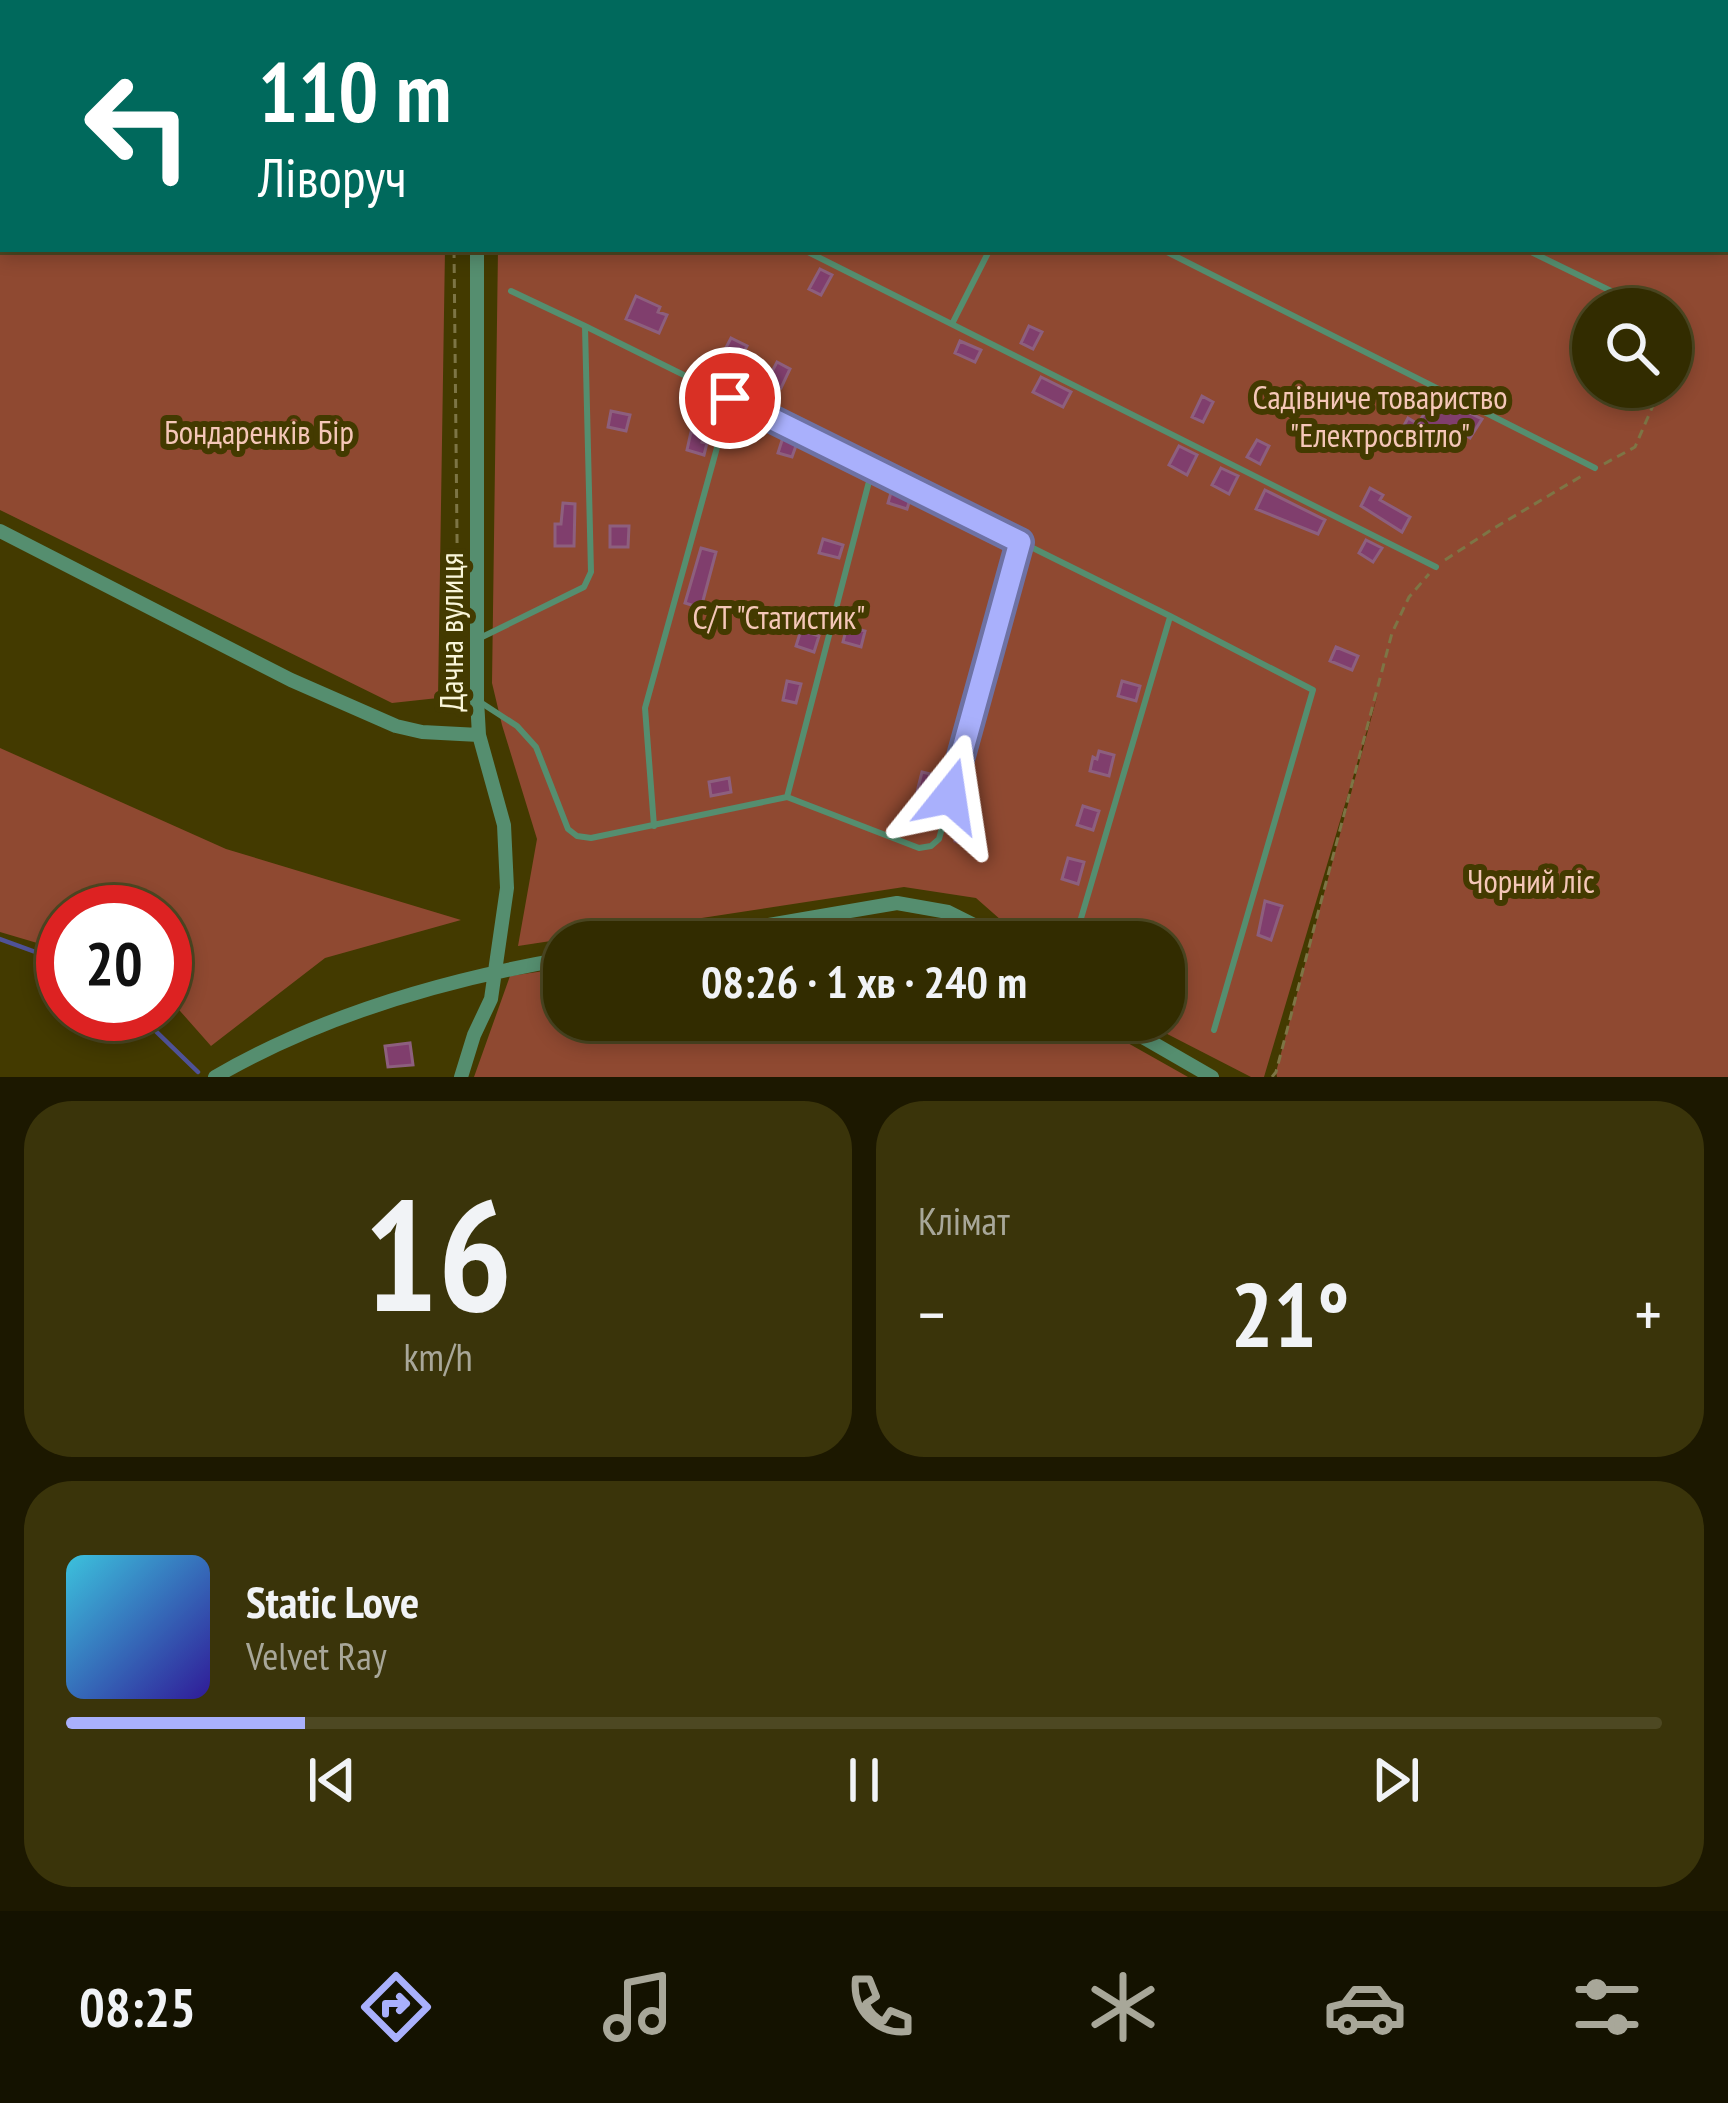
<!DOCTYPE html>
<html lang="uk">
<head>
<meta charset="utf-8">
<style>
	:root { --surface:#322c00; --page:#3a340a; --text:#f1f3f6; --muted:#a8a799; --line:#4d4822; --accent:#a9b0fc }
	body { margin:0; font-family:"PT Sans Narrow",sans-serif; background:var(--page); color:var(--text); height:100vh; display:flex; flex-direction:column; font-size:45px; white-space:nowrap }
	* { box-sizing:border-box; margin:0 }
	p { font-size:39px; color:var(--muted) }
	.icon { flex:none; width:66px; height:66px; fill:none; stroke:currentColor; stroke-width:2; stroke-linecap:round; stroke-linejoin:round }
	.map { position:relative; height:1077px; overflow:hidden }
	.side { display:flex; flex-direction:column; gap:24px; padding:24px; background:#1c1800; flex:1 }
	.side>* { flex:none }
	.top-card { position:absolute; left:0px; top:0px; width:1728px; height:252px; box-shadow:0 6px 18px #0003,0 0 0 3px var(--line); background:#00695c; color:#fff; overflow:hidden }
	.buttons { position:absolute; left:1572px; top:288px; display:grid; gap:24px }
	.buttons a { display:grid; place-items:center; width:120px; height:120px; border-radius:50%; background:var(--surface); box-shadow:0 6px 18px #0003,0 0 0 3px var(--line); font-size:60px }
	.speed { position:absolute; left:36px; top:885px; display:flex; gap:24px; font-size:60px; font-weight:700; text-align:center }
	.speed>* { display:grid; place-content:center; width:156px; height:156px; border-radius:50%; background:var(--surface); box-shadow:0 6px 18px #0003,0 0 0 3px var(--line); line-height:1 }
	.speed .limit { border:18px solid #d22; background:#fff; color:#111 }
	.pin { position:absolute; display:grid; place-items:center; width:102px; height:102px; color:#fff; margin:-51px; border:6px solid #fff; border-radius:50%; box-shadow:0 3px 12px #0007 }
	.me { position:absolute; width:132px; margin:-66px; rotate:15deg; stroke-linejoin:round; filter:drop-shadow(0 0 9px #0008) }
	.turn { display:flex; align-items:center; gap:42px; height:252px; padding:0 60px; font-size:54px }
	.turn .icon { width:156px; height:156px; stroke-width:2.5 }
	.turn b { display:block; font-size:84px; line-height:102px }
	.big { font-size:90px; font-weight:800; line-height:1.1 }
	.side .card { flex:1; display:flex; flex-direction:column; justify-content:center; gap:18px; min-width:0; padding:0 42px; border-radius:48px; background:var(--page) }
	.side .dial { align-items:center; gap:0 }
	.dial b { font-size:156px; line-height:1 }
	.song { display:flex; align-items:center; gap:36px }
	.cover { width:144px; height:144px; border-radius:18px; background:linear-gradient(135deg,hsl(190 70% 55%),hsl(250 70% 35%)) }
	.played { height:12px; border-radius:6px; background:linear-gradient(90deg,var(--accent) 15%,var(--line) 15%) }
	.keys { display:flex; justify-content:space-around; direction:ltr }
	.heat { display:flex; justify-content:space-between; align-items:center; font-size:66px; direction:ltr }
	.side .tiles { flex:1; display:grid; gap:24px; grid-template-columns:1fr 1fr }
	.card:last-child { grid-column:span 2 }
	.trip { position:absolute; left:543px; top:921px; width:642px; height:120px; border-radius:48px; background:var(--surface); box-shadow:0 6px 18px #0003,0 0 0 3px var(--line); font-weight:800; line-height:120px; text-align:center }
	.dock { display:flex; height:192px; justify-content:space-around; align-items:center; background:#141200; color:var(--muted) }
	.dock .icon { width:84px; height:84px }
	.dock .on { color:var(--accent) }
	.dock b { font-size:54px; color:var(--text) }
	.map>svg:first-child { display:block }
</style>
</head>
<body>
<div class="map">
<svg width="1728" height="1077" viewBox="0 0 1728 1077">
	<rect width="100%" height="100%" fill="#433a00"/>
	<path fill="#8f4931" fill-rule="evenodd" d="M0,0H449V3H3V249H445L438,698L392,703L0,510Z
		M502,0H1728V1077H1277L1276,1072L1378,693L1264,1077H1251L1140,1020H1164V942H1026L976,898L904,887L518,946L537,839L502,725L492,683L498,249H1725V3H502ZM1593,309H1671V387H1593Z
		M0,748L226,849L461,920L325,958L211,1046L165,994V912H63V981L44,945L0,932Z
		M944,922L983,942H744L875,923Z
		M564,968V1020H1087L1188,1077H474L510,976Z"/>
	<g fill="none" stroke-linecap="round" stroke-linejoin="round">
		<path stroke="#4f5297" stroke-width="4.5" d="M0,939L63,962
			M138,1014L198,1072"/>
	</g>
	<path fill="#803e6d" stroke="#8d5f7e" stroke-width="3" d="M820,269L832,275L821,295L809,289Z
		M636,296L660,307L658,312L667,315L659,333L626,319Z
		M1029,326L1042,332L1033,349L1021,343Z
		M731,338L747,346L745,350L749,353L741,370L720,359Z
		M960,341L981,350L975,362L955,353Z
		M777,362L790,369L781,388L767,381Z
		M1041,377L1071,392L1063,407L1033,392Z
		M1202,396L1213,402L1203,422L1192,417Z
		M1435,396L1482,419L1470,438L1453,427L1440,449L1424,439L1421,445L1400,433L1408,418L1418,424Z
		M611,411L630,415L626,431L608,427Z
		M691,432L704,436L702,442L707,443L704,455L687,450Z
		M784,434L798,440L792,457L778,453Z
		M1257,440L1269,446L1260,464L1247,457Z
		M1179,446L1197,455L1187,475L1169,465Z
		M1221,468L1238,476L1229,494L1212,485Z
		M1370,488L1383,495L1380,500L1410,517L1402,532L1361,506Z
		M892,489L911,496L907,509L888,503Z
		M1265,490L1325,520L1318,534L1256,509Z
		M563,503L575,504L574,546H555V524H561Z
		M610,526H629L628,547H610Z
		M823,539L843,545L839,558L819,553Z
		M1366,540L1382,548L1373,562L1359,553Z
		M701,548L716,552L701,608L685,603Z
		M847,626L865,631L861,647L843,642Z
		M801,630L819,636L814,652L796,646Z
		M1336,647L1358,656L1352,670L1330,661Z
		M787,681L801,684L796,703L783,700Z
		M1122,681L1140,686L1136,701L1118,696Z
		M1099,751L1114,755L1109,776L1090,771L1093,757L1097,759Z
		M922,772L943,777L938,797L917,792Z
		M729,778L731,792L711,796L709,782Z
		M1083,806L1099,811L1093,830L1077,825Z
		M960,822L980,827L974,847L955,841Z
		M1068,858L1084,862L1078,884L1062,879Z
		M1265,901L1282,906L1271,940L1258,935Z
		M410,1043L413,1065L388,1067L385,1046Z"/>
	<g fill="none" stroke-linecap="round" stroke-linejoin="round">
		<path stroke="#7d7545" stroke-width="3" stroke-dasharray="9 6" stroke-linecap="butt" d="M455,3V0
			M454,249L458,631L461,640
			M1671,362L1680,340
			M1604,464L1635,447L1661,387
			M1445,560L1491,530L1585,474
			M1272,1077L1276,1072L1392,633L1409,597L1429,574"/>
		<path stroke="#558e6f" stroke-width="6" d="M665,0L671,3
			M1021,0L1027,3
			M1377,0L1383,3
			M511,3V0
			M1114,3L1115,0
			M1725,175L1728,176
			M802,249L1436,567
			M1161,249L1595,468
			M1525,249L1648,309
			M511,291L585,326L1170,616L1313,690L1214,1030
			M1671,321L1686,328
			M952,324L990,249
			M480,638L584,587L591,572L585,327
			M480,702L517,726L536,747L568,829L577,836L591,838L787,797L919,848L931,846L939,839L1020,543
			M787,797L872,470
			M654,826L645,708L731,397
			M1074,942L1170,617"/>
		<path stroke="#558e6f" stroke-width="14" d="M481,3V0
			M0,531L291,680L396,726L422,732L479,735
			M668,942L897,903L948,912L1008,942
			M1113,1020L1212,1077
			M215,1077C322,1015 442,980 564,959
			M461,1077L474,1035L491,999L507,888L504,825L479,735L477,700V249"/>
	</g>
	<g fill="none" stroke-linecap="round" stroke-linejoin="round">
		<g stroke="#6e72a4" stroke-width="30">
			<path id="route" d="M730,398L1020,542L950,796"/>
		</g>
		<use href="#route" stroke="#a9b0fc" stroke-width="21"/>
	</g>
	<g text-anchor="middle" stroke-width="12" stroke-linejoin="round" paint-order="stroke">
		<g font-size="33" fill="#f5c7b8" stroke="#433a00">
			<text x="1380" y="409">Садівниче товариство<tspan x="1380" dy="38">"Електросвітло"</tspan></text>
			<text x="259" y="444">Бондаренків Бір</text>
			<text x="779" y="629">С/Т "Статистик"</text>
			<text x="1531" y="893">Чорний ліс</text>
		</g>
		<g font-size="33" fill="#f9f5d9" stroke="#433a00">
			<text transform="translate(451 632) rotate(-90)" y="12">Дачна вулиця</text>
		</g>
	</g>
</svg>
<div class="buttons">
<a><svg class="icon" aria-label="search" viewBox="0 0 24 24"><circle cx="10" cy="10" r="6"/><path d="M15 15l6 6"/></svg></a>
</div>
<div class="speed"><div class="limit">20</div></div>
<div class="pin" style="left:730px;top:398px;background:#d93025"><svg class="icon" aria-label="arrive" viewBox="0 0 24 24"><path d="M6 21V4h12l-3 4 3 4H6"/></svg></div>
<svg class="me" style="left:950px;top:796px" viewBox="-20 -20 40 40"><path d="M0-17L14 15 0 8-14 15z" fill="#a9b0fc" stroke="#fff" stroke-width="4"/></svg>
<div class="trip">08:26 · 1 хв · 240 m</div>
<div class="top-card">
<div class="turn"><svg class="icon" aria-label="left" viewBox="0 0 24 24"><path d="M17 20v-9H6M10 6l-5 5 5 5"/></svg><div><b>110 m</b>Ліворуч</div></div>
</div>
</div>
<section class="side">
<div class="tiles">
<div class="card dial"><b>16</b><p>km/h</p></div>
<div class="card"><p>Клімат</p>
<div class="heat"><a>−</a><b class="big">21°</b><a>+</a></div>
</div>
<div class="card">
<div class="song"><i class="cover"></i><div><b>Static Love</b><p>Velvet Ray</p></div></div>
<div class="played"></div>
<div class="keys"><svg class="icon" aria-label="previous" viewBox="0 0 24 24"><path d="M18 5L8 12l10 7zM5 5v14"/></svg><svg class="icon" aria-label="pause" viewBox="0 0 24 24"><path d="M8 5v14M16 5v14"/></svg><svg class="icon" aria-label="next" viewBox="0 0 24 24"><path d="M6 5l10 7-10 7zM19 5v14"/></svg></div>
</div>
</div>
</section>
<nav class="dock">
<b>08:25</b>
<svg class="icon on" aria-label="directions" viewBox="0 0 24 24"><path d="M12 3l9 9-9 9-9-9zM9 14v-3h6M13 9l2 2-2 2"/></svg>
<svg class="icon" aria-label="music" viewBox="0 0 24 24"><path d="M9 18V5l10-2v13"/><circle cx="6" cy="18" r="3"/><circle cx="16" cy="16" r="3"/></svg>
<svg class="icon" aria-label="phone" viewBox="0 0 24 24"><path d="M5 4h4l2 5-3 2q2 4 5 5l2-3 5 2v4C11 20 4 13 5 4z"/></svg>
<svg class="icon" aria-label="climate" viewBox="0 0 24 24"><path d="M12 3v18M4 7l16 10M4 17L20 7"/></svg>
<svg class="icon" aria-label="car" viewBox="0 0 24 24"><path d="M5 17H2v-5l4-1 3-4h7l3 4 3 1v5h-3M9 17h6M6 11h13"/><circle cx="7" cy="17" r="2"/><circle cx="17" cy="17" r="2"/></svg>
<svg class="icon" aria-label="filters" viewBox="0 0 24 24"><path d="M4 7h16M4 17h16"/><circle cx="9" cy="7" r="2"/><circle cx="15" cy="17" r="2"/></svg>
</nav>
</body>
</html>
